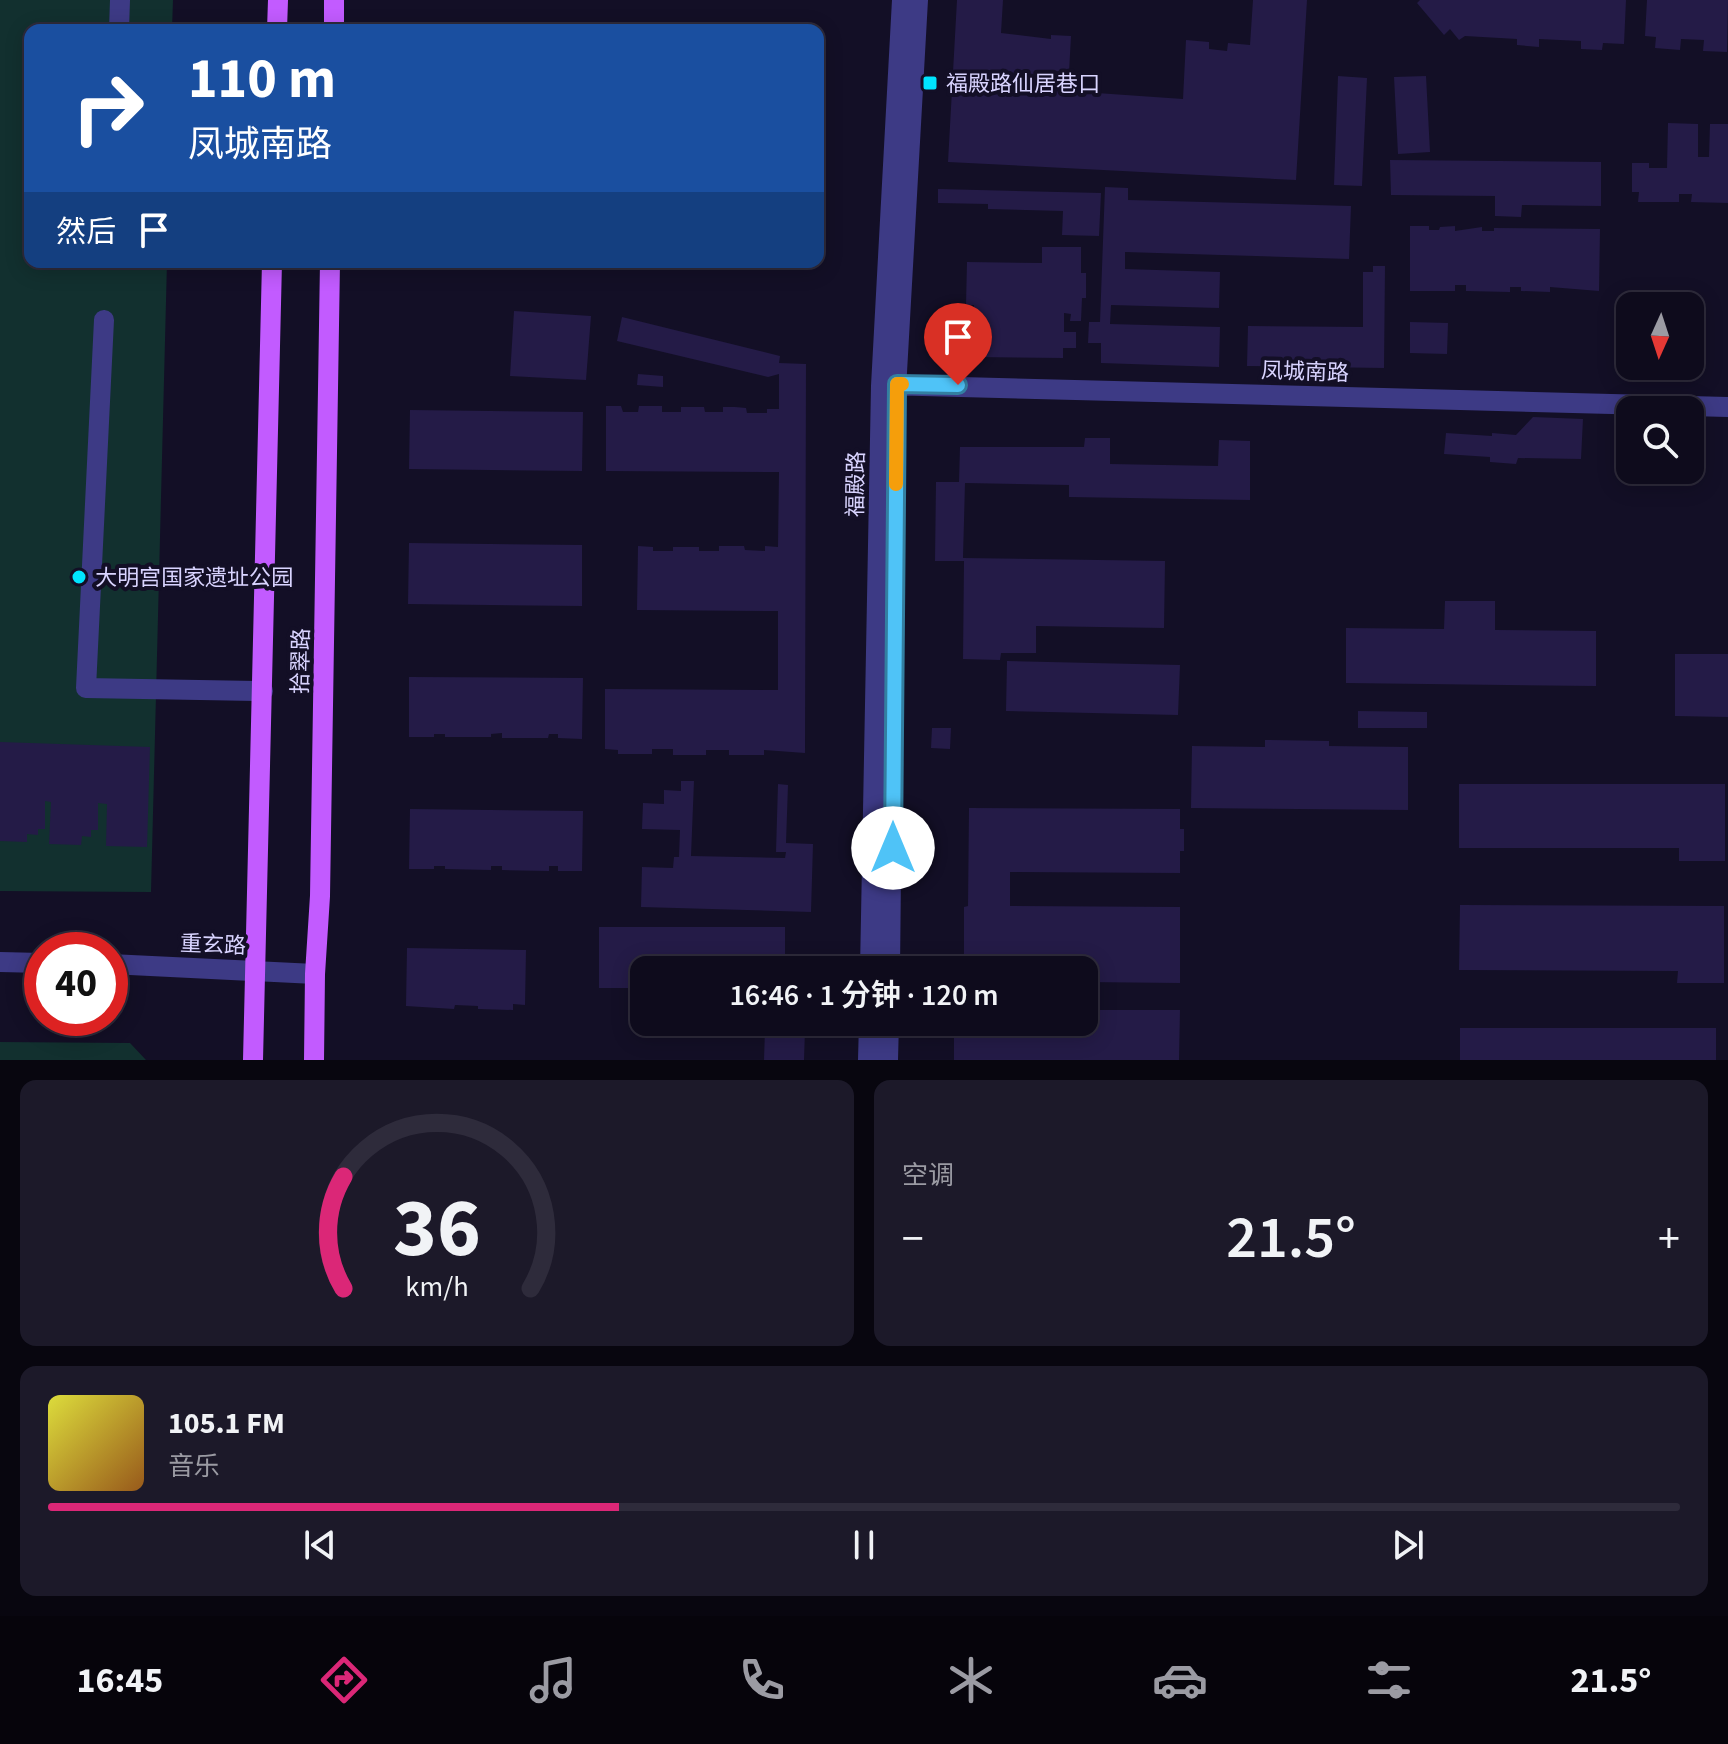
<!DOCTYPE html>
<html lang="zh">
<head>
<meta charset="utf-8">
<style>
	:root { --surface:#0e0b1c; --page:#1c1929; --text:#f1f3f6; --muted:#9b9ba3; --line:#2e2b3b; --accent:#db2777 }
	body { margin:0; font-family:"Source Sans 3","Noto Sans SC",sans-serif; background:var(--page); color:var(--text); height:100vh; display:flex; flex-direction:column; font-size:30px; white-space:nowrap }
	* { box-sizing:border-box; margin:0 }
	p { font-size:26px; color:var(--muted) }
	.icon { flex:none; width:44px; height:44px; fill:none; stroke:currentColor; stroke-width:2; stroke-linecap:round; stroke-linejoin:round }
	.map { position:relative; height:1060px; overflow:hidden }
	.panel { display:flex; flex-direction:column; gap:20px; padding:20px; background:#08060f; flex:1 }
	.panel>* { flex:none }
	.banner { position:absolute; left:24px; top:24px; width:800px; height:244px; border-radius:16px; box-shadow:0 4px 20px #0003,0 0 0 2px var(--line); background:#1a4fa0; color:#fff; overflow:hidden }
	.needle { width:52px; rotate:183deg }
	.tools { position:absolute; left:1616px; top:292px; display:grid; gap:16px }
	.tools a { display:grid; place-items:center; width:88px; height:88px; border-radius:16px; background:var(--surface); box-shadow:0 4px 20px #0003,0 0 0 2px var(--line); font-size:40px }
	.speed { position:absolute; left:24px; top:932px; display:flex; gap:16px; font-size:40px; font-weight:700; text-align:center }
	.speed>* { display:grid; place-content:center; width:104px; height:104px; border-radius:50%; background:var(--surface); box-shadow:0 4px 20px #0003,0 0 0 2px var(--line); line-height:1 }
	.speed .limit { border:12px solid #d22; background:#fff; color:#111 }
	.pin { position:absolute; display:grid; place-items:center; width:68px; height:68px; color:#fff; margin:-82px -34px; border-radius:50% 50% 50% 0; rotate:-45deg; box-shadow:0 0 8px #0007 }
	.pin .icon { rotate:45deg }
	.me { position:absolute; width:88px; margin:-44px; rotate:0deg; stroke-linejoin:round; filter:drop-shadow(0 0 6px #0008) }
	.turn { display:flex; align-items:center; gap:28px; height:168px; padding:0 32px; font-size:36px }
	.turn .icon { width:104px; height:104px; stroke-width:2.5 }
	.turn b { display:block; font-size:56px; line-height:68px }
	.then { display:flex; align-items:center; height:76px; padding:0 32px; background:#0003; gap:16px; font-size:30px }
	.big { font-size:60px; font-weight:600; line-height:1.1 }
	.panel .tile { flex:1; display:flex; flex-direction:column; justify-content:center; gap:12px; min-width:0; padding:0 28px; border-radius:16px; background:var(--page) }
	.panel .dial { align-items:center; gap:0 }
	.dial svg { height:208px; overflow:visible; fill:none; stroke:var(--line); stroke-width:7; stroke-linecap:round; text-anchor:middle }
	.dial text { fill:var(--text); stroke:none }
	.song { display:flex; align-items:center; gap:24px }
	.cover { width:96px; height:96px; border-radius:12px; background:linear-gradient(135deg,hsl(60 70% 55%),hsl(30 70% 35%)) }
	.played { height:8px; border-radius:4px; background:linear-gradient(90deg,var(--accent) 35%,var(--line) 35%) }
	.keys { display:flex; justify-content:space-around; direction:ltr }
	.heat { display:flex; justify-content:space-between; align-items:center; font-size:44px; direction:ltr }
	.panel .tiles { flex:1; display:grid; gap:20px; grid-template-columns:1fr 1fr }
	.tile:last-child { grid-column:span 2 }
	.trip { position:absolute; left:630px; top:956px; width:468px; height:80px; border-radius:16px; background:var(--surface); box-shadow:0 4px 20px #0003,0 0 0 2px var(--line); font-weight:600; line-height:80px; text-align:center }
	.tabs { display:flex; height:128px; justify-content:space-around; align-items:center; background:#06040b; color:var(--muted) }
	.tabs .icon { width:56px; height:56px }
	.tabs .active { color:var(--accent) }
	.tabs b { font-size:36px; color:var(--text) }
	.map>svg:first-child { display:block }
</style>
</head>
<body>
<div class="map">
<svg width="1728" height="1060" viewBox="0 0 1728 1060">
	<rect width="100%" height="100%" fill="#130f26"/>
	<path fill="#12302f" d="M0,0H173L172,30H30V262H167L151,892L0,891Z
		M0,1042L130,1043L146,1060H0Z"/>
	<path fill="#241b47" d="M957,0H1003L1001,33L1051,39V35L1071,36L1068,91L1183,99L1186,40L1209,42V49L1227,51L1228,43L1250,45L1253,0H1307L1296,180L948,162Z
		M1420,0H1626L1624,44L1603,43L1602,50L1581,49V41L1539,39V47L1517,45V39L1465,36L1459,40L1450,29L1444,35L1417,3Z
		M1647,0H1728L1727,52L1703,51L1704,40L1681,39L1680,50L1655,48L1656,37L1645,36Z
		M1338,76L1367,78L1362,186L1334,185Z
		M1426,76L1430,152L1398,154L1394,77Z
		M1668,123L1698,124V157H1709L1710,124H1728V203L1691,202L1692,194H1679V202H1638L1639,192H1632V163H1649V168H1667Z
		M1390,160L1601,162V206L1522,205L1521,217L1495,216V196L1391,195Z
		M1105,187L1128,188V200L1351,206L1349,259L1125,252V269L1220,272L1219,308L1111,305L1110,324L1220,327L1219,367L1101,363V343H1088L1089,322H1100Z
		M938,189L1101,193L1099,236L1062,235L1063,211L988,209V204L938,203Z
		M1410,226H1429V230H1439L1440,227L1455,226V231L1482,227V231H1494V228L1600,229L1599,291L1550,287V292L1521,291V287H1510V292L1466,291V285H1455V291H1410Z
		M1042,247H1081V273H1086V298H1082L1081,321H1070L1071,314L1064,313V332H1076V348H1063V358L973,357V353L935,352V316L974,317V305H966L967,262L1042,263Z
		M1373,266H1385L1384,368L1247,366L1248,326L1363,327V272H1373Z
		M514,311L591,316L586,380L510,376Z
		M622,317L780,356L779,363L806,364L805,753L764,750V755H729V750H706V755H673V749H652V754H618V750L605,749V689L778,690V611L637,610L638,546L653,547V551H673V547H699V551H719V546H744L745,550L765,551V546L778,547L779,472L606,471V406H621L623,412H638L639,406H662V412H681V407H704L705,412H723V407H735L746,408L747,413H767V409H779V374L768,377L617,341Z
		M1410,322L1448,323L1447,354L1410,353Z
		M638,374L663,376V387L637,385Z
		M410,410L583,412L582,471L409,469Z
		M1533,417L1583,419L1581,459L1518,458L1516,464L1490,462V457L1444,454L1446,433L1492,436V433L1516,435Z
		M1085,438H1110V464L1218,466L1219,440L1250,441V500L1069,497V485L965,483L963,558L1165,561L1164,628L1036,626V653H1001L1000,660L963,659L964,561H935L936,482H959L960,447H1084Z
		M409,543L582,545V606L408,604Z
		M1445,601H1495V630L1596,631V686L1346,683V628L1444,629Z
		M1675,654H1728V717L1675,716Z
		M1007,661L1180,665L1178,715L1006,711Z
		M409,677L583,678L582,739L558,738V734H549L548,738H502V733L491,734V737H445V734H434V737H409Z
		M1358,711L1427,712V728H1358Z
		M932,728H951L950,749L931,748Z
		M1265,740L1329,741V746L1408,747V810L1191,808L1192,746L1265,747Z
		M0,742L150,747L147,847L106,846L107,804L98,803V830H91V837L82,836L81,845L49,844L51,802L45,801V829H38V835L27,834V842L0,841Z
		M681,781H694L691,856L785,858L786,852H776L778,784L788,785L786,843L813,844L811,912L641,907L642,867L673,868L674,857H679L680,830L642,829L643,803L664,804V790L681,791Z
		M1459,784H1725V861H1679V848H1459Z
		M969,808L1180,809V829H1184V851H1180V873L1010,872V906L1180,907V983L1084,982V970H964V907L968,906Z
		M410,809L583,811L582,871H558V866H549V871L502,870V866H491V870L445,869V866H434V869H409Z
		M1460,905L1724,906V983H1677L1678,971L1459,970Z
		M599,927H785V970H644V988H599Z
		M407,948L526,950L525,1005L513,1004V1010L478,1009V1006L455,1005L454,1009L406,1006Z
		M1084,1010H1180L1179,1060H954V1022H1084Z
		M1460,1028H1716V1060H1460Z
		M765,1029L805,1030L804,1060H764Z"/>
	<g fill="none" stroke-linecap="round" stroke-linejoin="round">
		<path stroke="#3d3a85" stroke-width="20" d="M119,30L120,0
			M104,320L86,688L263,691
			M884,385L1728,407
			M0,962L42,963
			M110,964L315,974
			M870,970L881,386L902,0
			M890,970L896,390L918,0
			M868,1060L869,1022
			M888,1060L889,1022"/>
		<path stroke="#c25bff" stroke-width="20" d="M277,30L278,0
			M334,30V0
			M253,1060L272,262
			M314,1060L315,974L320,896L330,262"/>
	</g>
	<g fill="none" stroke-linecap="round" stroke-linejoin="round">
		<g stroke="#337fa1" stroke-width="20">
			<path id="route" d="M893,848L897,384L958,385"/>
		</g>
		<use href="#route" stroke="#4fc3f7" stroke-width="14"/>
		<path stroke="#f59e0b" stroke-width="14" d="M896,484L897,384H902"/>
	</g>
	<g fill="#00e5ff" stroke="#130f26" stroke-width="3">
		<rect x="922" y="75" width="16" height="16" rx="4"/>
		<circle cx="79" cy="577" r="8"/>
	</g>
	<g text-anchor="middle" stroke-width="8" stroke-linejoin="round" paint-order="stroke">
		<g font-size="22" fill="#d9d4ff" stroke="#130f26" text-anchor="start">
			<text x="946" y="91">福殿路仙居巷口</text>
			<text x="95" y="585">大明宫国家遗址公园</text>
		</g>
		<g font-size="22" fill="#d9d4ff" stroke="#130f26">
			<text transform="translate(1305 371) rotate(2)" y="8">凤城南路</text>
			<text transform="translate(855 484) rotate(-89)" y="8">福殿路</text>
			<text transform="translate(300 661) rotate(-89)" y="8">拾翠路</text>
			<text transform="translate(213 944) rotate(2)" y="8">重玄路</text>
		</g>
	</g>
</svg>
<div class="tools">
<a><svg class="needle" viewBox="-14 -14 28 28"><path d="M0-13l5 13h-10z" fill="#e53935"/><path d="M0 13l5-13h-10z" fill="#9b9ba3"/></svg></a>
<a><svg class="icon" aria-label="search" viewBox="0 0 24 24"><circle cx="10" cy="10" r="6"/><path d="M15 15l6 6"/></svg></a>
</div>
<div class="speed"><div class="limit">40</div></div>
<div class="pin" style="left:958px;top:385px;background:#d93025"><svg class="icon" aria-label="arrive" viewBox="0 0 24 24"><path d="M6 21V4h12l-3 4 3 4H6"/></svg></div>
<svg class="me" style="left:893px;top:848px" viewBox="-20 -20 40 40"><circle r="19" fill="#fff"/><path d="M0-13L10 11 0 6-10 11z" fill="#4fc3f7"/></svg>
<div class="trip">16:46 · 1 分钟 · 120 m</div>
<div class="banner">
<div class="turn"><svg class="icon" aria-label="right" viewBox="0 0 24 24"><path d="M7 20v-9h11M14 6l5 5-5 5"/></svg><div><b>110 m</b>凤城南路</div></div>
<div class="then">然后<svg class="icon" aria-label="arrive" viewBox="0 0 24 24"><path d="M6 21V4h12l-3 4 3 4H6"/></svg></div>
</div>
</div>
<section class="panel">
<div class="tiles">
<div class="tile dial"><svg viewBox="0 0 100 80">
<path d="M14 69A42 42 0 1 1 86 69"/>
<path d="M14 69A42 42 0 0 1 14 26" stroke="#db2777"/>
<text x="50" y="56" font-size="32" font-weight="700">36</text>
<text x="50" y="72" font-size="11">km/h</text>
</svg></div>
<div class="tile"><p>空调</p>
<div class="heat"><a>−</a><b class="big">21.5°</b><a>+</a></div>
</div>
<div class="tile">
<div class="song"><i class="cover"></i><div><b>105.1 FM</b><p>音乐</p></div></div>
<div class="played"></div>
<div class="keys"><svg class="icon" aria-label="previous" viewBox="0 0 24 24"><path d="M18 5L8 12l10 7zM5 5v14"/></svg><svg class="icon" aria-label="pause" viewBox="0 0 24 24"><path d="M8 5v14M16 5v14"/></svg><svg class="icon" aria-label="next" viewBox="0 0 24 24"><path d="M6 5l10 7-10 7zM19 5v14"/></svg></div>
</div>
</div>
</section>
<nav class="tabs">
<b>16:45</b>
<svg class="icon active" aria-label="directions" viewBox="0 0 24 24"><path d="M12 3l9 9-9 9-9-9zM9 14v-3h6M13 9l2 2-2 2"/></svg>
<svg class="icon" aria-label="music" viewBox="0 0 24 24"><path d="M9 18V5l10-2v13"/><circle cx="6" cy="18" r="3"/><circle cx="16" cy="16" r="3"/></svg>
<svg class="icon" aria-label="phone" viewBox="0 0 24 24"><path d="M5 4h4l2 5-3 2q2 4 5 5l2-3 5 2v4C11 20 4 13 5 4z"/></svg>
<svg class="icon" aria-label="climate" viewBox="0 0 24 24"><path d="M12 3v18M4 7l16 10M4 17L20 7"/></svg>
<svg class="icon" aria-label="car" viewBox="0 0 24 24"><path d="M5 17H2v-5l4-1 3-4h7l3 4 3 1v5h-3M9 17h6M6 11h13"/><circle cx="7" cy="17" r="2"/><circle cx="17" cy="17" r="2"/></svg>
<svg class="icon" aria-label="filters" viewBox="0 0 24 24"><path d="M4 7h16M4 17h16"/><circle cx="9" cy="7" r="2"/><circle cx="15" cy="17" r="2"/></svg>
<b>21.5°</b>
</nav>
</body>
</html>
